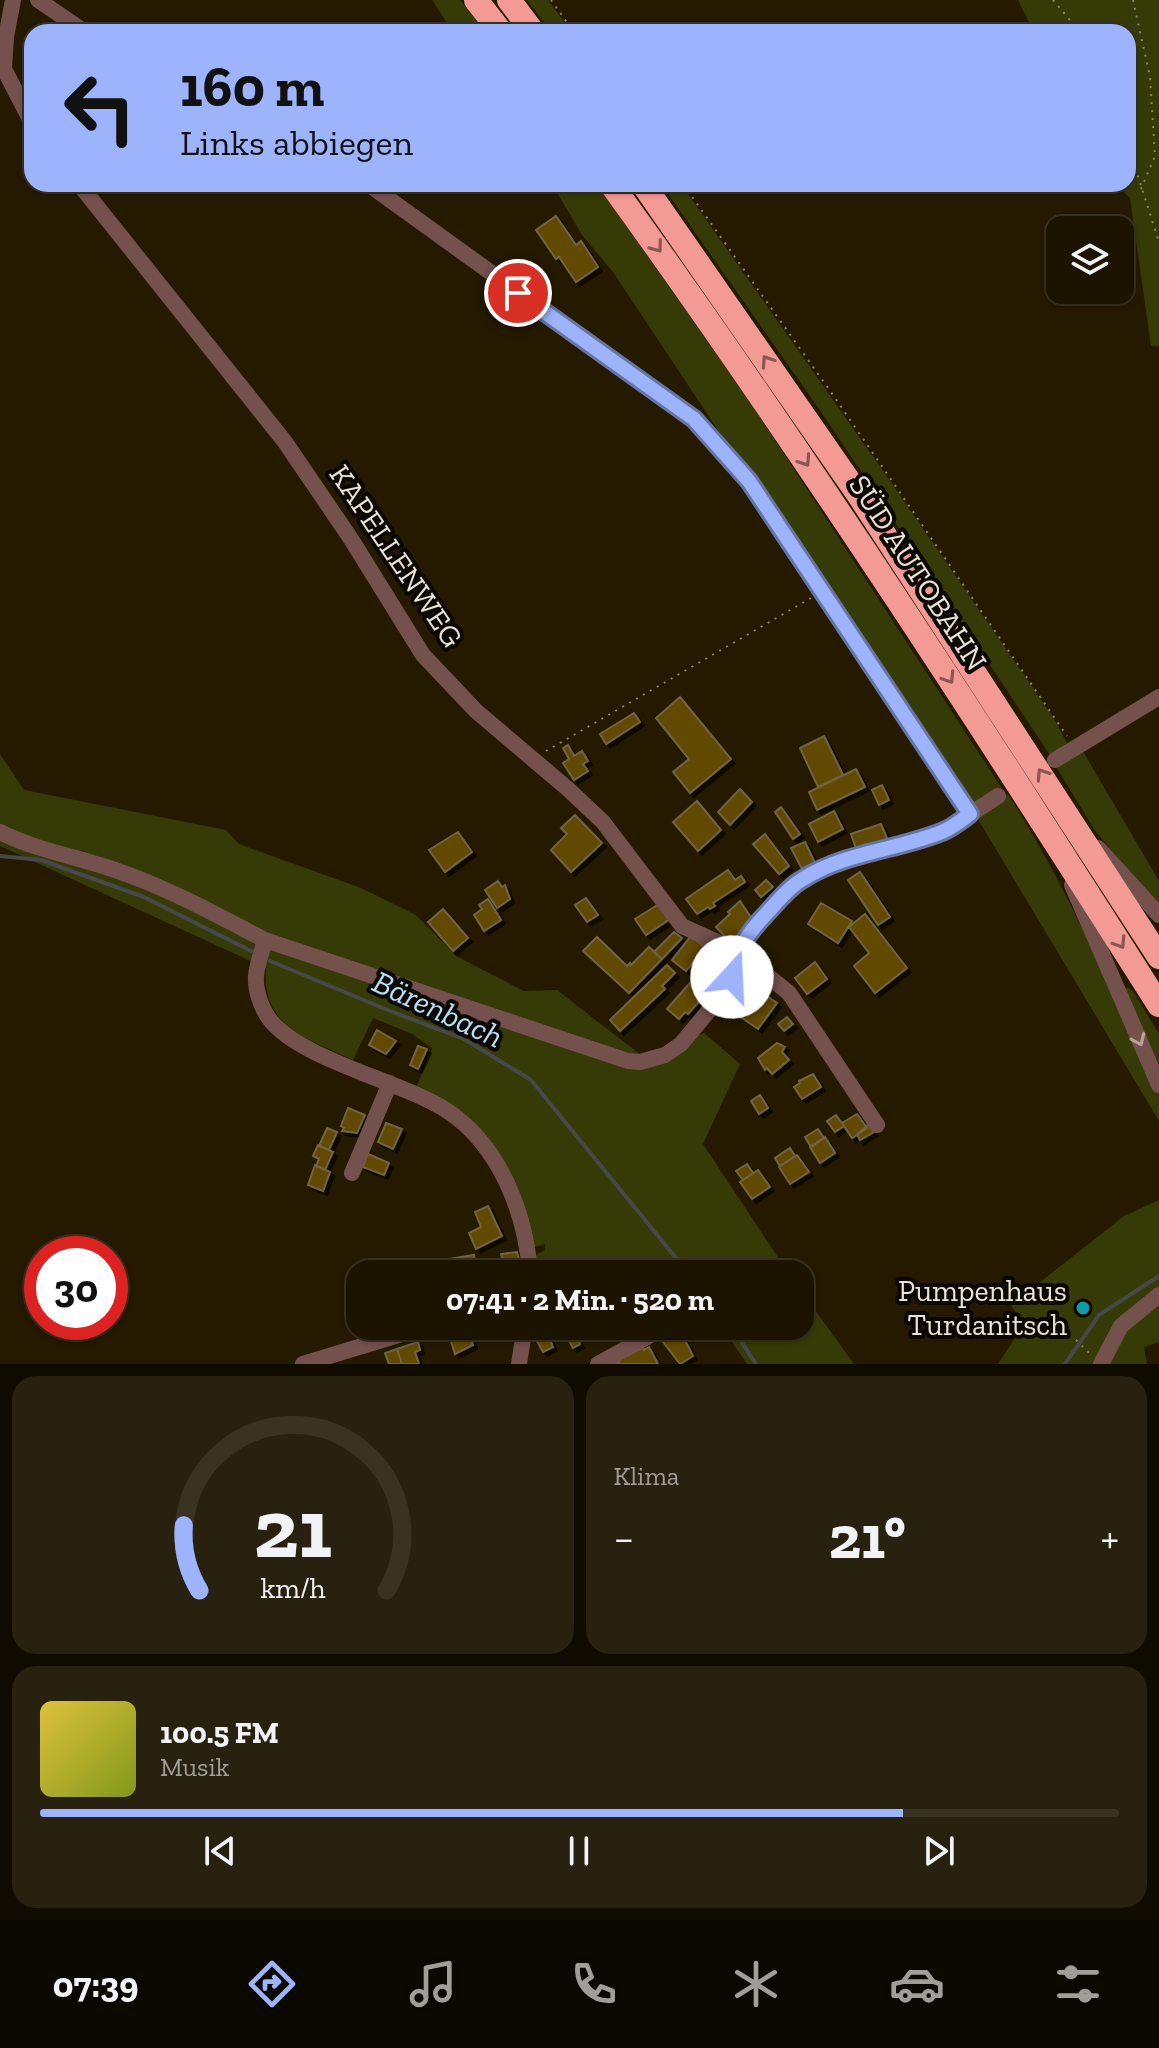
<!DOCTYPE html>
<html lang="de">
<head>
<meta charset="utf-8">
<style>
	:root { --surface:#1c1400; --page:#29210f; --text:#f1f3f6; --muted:#a09e99; --line:#3a3322; --accent:#9db4fd }
	body { margin:0; font-family:"Zilla Slab",serif; background:var(--page); color:var(--text); height:100vh; display:flex; flex-direction:column; font-size:30px; white-space:nowrap }
	* { box-sizing:border-box; margin:0 }
	p { font-size:26px; color:var(--muted) }
	.icon { flex:none; width:44px; height:44px; fill:none; stroke:currentColor; stroke-width:2; stroke-linecap:round; stroke-linejoin:round }
	.map { position:relative; height:1364px; overflow:hidden }
	.sheet { display:flex; flex-direction:column; gap:12px; padding:12px; background:#0f0b00; flex:1 }
	.sheet>* { flex:none }
	.banner { position:absolute; left:24px; top:24px; width:1112px; height:168px; border-radius:24px; box-shadow:0 2px 6px #0004,0 0 0 2px var(--line); background:#9db4fd; color:#111; overflow:hidden }
	.buttons { position:absolute; left:1046px; top:216px; display:grid; gap:16px }
	.buttons a { display:grid; place-items:center; width:88px; height:88px; border-radius:16px; background:var(--surface); box-shadow:0 2px 6px #0004,0 0 0 2px var(--line); font-size:40px }
	.speed { position:absolute; left:24px; top:1236px; display:flex; gap:16px; font-size:40px; font-weight:700; text-align:center }
	.speed>* { display:grid; place-content:center; width:104px; height:104px; border-radius:50%; background:var(--surface); box-shadow:0 2px 6px #0004,0 0 0 2px var(--line); line-height:1 }
	.speed .limit { border:12px solid #d22; background:#fff; color:#111 }
	.pin { position:absolute; display:grid; place-items:center; width:68px; height:68px; color:#fff; margin:-34px; border:4px solid #fff; border-radius:50%; box-shadow:0 2px 8px #0007 }
	.me { position:absolute; width:88px; margin:-44px; rotate:20deg; stroke-linejoin:round; filter:drop-shadow(0 0 6px #0008) }
	.turn { display:flex; align-items:center; gap:28px; height:168px; padding:0 24px; font-size:36px }
	.turn .icon { width:104px; height:104px; stroke-width:2.5 }
	.turn b { display:block; font-size:56px; line-height:68px }
	.big { font-size:60px; font-weight:700; line-height:1.1 }
	.sheet .card { flex:1; display:flex; flex-direction:column; justify-content:center; gap:12px; min-width:0; padding:0 28px; border-radius:24px; background:var(--page) }
	.sheet .dial { align-items:center; gap:0 }
	.dial svg { height:208px; overflow:visible; fill:none; stroke:var(--line); stroke-width:7; stroke-linecap:round; text-anchor:middle }
	.dial text { fill:var(--text); stroke:none }
	.song { display:flex; align-items:center; gap:24px }
	.cover { width:96px; height:96px; border-radius:12px; background:linear-gradient(135deg,hsl(50 70% 55%),hsl(70 70% 35%)) }
	.played { height:8px; border-radius:4px; background:linear-gradient(90deg,var(--accent) 80%,var(--line) 80%) }
	.keys { display:flex; justify-content:space-around; direction:ltr }
	.heat { display:flex; justify-content:space-between; align-items:center; font-size:44px; direction:ltr }
	.sheet .tiles { flex:1; display:grid; gap:12px; grid-template-columns:1fr 1fr }
	.card:last-child { grid-column:span 2 }
	.trip { position:absolute; left:346px; top:1260px; width:468px; height:80px; border-radius:24px; background:var(--surface); box-shadow:0 2px 6px #0004,0 0 0 2px var(--line); font-weight:700; line-height:80px; text-align:center }
	.dock { display:flex; height:128px; justify-content:space-around; align-items:center; background:#0b0800; color:var(--muted) }
	.dock .icon { width:56px; height:56px }
	.dock .active { color:var(--accent) }
	.dock b { font-size:36px; color:var(--text) }
	.map>svg:first-child { display:block }
</style>
</head>
<body>
<div class="map">
<svg width="1159" height="1364" viewBox="0 0 1159 1364">
	<defs>
		<filter id="shadow"><feDropShadow dx="4" dy="4" stdDeviation="0" flood-color="#0009"/></filter>
	</defs>
	<rect width="100%" height="100%" fill="#251a00"/>
	<path fill="#363a06" d="M432,0H460L486,32H453Z
		M527,0H548L572,32H551Z
		M1018,0H1159V346H1151L1130,198L1116,184H1128V32H1034Z
		M552,184H597L754,408L1003,790L975,808L747,474L613,272L582,235Z
		M661,184H681L888,478L1053,717L1067,743L1052,758L826,419Z
		M1081,748L1159,881V909L1094,829L1055,765Z
		M0,754L24,790L226,830L239,844L361,888L416,915L456,956L524,991L557,990L642,1056L704,1033L740,1064L703,1144L789,1274H679L667,1259L642,1274H535L534,1256L545,1250V1244L532,1248L496,1154L416,1088L432,1048L412,1034L373,1018L353,1060C308,1039 261,1027 266,968L0,846Z
		M1008,794C1069,889 1112,993 1159,1095V1121L976,816Z
		M1127,987L1133,991L1159,1034V1064L1125,992Z
		M1159,1200V1342L1144,1347L1147,1364H998L1024,1324L1011,1305L1124,1216Z
		M800,1289L854,1364H747L721,1326H800Z"/>
	<g fill="none" stroke-linecap="round" stroke-linejoin="round">
		<path stroke="#46484a" stroke-width="4" d="M0,856L41,860L144,897L251,951
			M270,961L390,1011L464,1039L531,1080L689,1274
			M731,1326L756,1364
			M1065,1364L1099,1315L1159,1276"/>
	</g>
	<path fill="#624900" stroke="#716345" stroke-width="2" filter="url(#shadow)" d="M556,216L576,245L581,241L598,267L576,282L559,257L556,259L536,230Z
		M680,697L731,759L690,793L673,772L689,759L656,718Z
		M634,713L640,722L606,744L600,734Z
		M824,736L843,775L818,787L800,748Z
		M568,745L574,756L582,751L588,761L583,764L588,771L574,780L563,763L569,759L563,748Z
		M856,769L865,787L817,810L809,792Z
		M882,785L889,800L879,805L872,790Z
		M740,789L752,802L730,825L718,812Z
		M697,801L721,830L698,851L673,822Z
		M781,807L800,834L793,839L775,812Z
		M834,811L843,829L818,842L809,824Z
		M575,815L602,843L571,872L551,850L567,834L561,828Z
		M881,824L888,841L857,851L851,834Z
		M458,832L472,852L445,872L429,850Z
		M765,834L789,866L779,874L753,844Z
		M805,842L815,863L802,869L791,848Z
		M728,870L735,880L741,876L745,882L713,903L715,906L710,909L708,907L697,914L686,899Z
		M860,872L890,917L878,925L848,880Z
		M766,880L773,887L761,897L755,890Z
		M498,881L502,887L505,885L510,899L497,908L485,890Z
		M586,898L598,915L587,922L575,905Z
		M488,899L501,920L484,931L474,915L482,909L479,905Z
		M740,901L752,919L730,942L716,927L730,914L728,912Z
		M821,903L852,921L838,943L808,924Z
		M659,904L670,919L646,935L635,919Z
		M443,909L468,938L453,951L428,922Z
		M865,914L907,968L875,993L854,966L869,953L849,927Z
		M674,932L682,938L662,959L654,952Z
		M691,936L705,947L686,971L672,960Z
		M597,937L627,966L630,963L631,965L649,947L662,959L629,993L583,951Z
		M710,960L715,965L711,969L720,978L688,1014L685,1012L679,1019L667,1009Z
		M815,962L827,979L807,994L795,978Z
		M667,965L675,973L662,986L665,989L620,1031L610,1020Z
		M761,992L777,1003L758,1029L742,1018L753,1003L750,1001Z
		M787,1017L793,1024L784,1031L778,1024Z
		M377,1030L396,1041L386,1054L369,1045Z
		M777,1043L785,1047L782,1052L789,1060L772,1074L767,1068L765,1070L758,1058Z
		M418,1046L427,1049L418,1069L410,1065Z
		M813,1074L821,1087L802,1099L794,1087L800,1083L799,1081Z
		M760,1095L768,1108L759,1114L751,1101Z
		M348,1108L365,1115L357,1133L342,1131L344,1128L341,1126Z
		M857,1114L867,1128L852,1138L842,1123Z
		M836,1115L844,1126L835,1132L827,1121Z
		M386,1123L402,1129L393,1149L378,1142Z
		M869,1124L874,1132L860,1140L857,1134Z
		M327,1128L337,1132L329,1150L319,1146Z
		M818,1129L824,1138L811,1147L805,1137Z
		M825,1137L835,1153L820,1163L810,1147Z
		M318,1145L333,1152L325,1170L316,1166L319,1159L313,1156Z
		M790,1148L795,1156L780,1166L775,1158Z
		M368,1154L389,1163L384,1175L363,1167Z
		M797,1155L809,1172L790,1184L779,1167Z
		M747,1164L753,1173L743,1180L736,1171Z
		M315,1165L330,1172L323,1191L308,1185Z
		M758,1170L770,1187L752,1199L740,1182Z
		M488,1206L502,1236L476,1249L469,1233L481,1227L475,1212Z
		M517,1252L519,1260L503,1262L501,1254Z
		M474,1255L475,1264L451,1268L449,1259Z
		M678,1327L693,1356L680,1364L660,1338Z
		M573,1330L580,1344L573,1348L565,1334Z
		M470,1332L473,1345L455,1354L450,1338Z
		M548,1336L553,1347L543,1352L537,1341Z
		M418,1342L420,1350L415,1352L419,1364H402L397,1349Z
		M649,1347L658,1364H615L619,1362L618,1359L643,1348L644,1350Z
		M397,1349L402,1364H389L385,1353Z"/>
	<g fill="none" stroke-linecap="round" stroke-linejoin="round">
		<path stroke="#8c826e" stroke-width="2" stroke-dasharray="2 6" stroke-linecap="butt" d="M551,0L574,32
			M1053,0L1080,32
			M1133,0L1150,77L1155,156L1141,189
			M1128,145L1159,242
			M683,184L833,395L1067,736
			M546,751L811,598
			M1076,1340L1091,1355"/>
		<path stroke="#75514e" stroke-width="16" d="M13,0L6,37L4,69L32,123
			M38,0L85,32
			M79,184L285,442L351,539L423,655L476,711L568,789L603,822L682,926L737,951L789,993L877,1125
			M368,184L694,419L749,481L970,814
			M1055,760L1159,697
			M0,832C38,851 79,857 118,871C170,889 217,915 265,940C262,951 257,964 256,976C255,991 262,1010 271,1021C303,1060 400,1081 446,1110C499,1144 526,1213 530,1274
			M1098,848L1159,915
			M1072,885L1159,1085
			M265,940L628,1061L640,1062L665,1055L681,1044L716,1002L732,977L737,951L758,923L801,880L819,870L886,847L907,843L946,830L998,796
			M352,1173L390,1083
			M303,1364L428,1326
			M519,1364L525,1326
			M598,1364L667,1326
			M1101,1364L1121,1326L1159,1295"/>
		<path stroke="#f49a95" stroke-width="24" d="M476,0L501,32
			M509,0L533,32
			M611,184C804,451 983,728 1159,1005
			M643,184L860,497L1159,957"/>
	</g>
	<defs><path id="oneway-chevron" d="M-2-3.5L2.5 0L-2 3.5" fill="none" stroke-width="1.6" stroke-linecap="round" stroke-linejoin="round" transform="scale(2)"/></defs>
	<g stroke="#8b5752">
		<use href="#oneway-chevron" transform="translate(657 247) rotate(54)"/>
		<use href="#oneway-chevron" transform="translate(767 361) rotate(-124)"/>
		<use href="#oneway-chevron" transform="translate(805 461) rotate(56)"/>
		<use href="#oneway-chevron" transform="translate(949 678) rotate(57)"/>
		<use href="#oneway-chevron" transform="translate(1042 774) rotate(-123)"/>
		<use href="#oneway-chevron" transform="translate(1120 943) rotate(58)"/>
	</g>
	<use stroke="#b6a197" href="#oneway-chevron" transform="translate(1139 1040) rotate(66)"/>
	<g fill="none" stroke-linecap="round" stroke-linejoin="round">
		<g stroke="#6675a4" stroke-width="20">
			<path id="route" d="M518,293L694,419L749,481L970,814C962,820 953,827 944,831C899,850 845,852 803,879C789,887 778,901 767,913C746,935 738,948 732,977"/>
		</g>
		<use href="#route" stroke="#9db4fd" stroke-width="14"/>
	</g>
	<circle fill="#0f9aa8" stroke="#0a0600" stroke-width="3" cx="1083" cy="1308" r="8"/>
	<g text-anchor="middle" stroke-width="8" stroke-linejoin="round" paint-order="stroke">
		<g font-size="30" fill="#ebe3d3" stroke="#0a0600">
			<text transform="translate(396 556) rotate(56)" y="10">KAPELLENWEG</text>
			<text transform="translate(918 573) rotate(57)" y="10">SÜD AUTOBAHN</text>
		</g>
		<g font-size="30" fill="#ebe3d3" stroke="#0a0600" text-anchor="end">
			<text x="1067" y="1301">Pumpenhaus<tspan x="1067" dy="34">Turdanitsch</tspan></text>
		</g>
		<g font-size="32" font-style="italic" fill="#b5e1f8" stroke="#0a0600">
			<text transform="translate(438 1009) rotate(25)" y="11">Bärenbach</text>
		</g>
	</g>
</svg>
<div class="buttons">
<a><svg class="icon" aria-label="layers" viewBox="0 0 24 24"><path d="M12 4l9 5-9 5-9-5zM3 14l9 5 9-5"/></svg></a>
</div>
<div class="speed"><div class="limit">30</div></div>
<div class="pin" style="left:518px;top:293px;background:#d93025"><svg class="icon" aria-label="arrive" viewBox="0 0 24 24"><path d="M6 21V4h12l-3 4 3 4H6"/></svg></div>
<svg class="me" style="left:732px;top:977px" viewBox="-20 -20 40 40"><circle r="19" fill="#fff"/><path d="M0-13L10 11 0 6-10 11z" fill="#9db4fd"/></svg>
<div class="trip">07:41 · 2 Min. · 520 m</div>
<div class="banner">
<div class="turn"><svg class="icon" aria-label="left" viewBox="0 0 24 24"><path d="M17 20v-9H6M10 6l-5 5 5 5"/></svg><div><b>160 m</b>Links abbiegen</div></div>
</div>
</div>
<section class="sheet">
<div class="tiles">
<div class="card dial"><svg viewBox="0 0 100 80">
<path d="M14 69A42 42 0 1 1 86 69"/>
<path d="M14 69A42 42 0 0 1 8 44" stroke="#9db4fd"/>
<text x="50" y="56" font-size="32" font-weight="700">21</text>
<text x="50" y="72" font-size="11">km/h</text>
</svg></div>
<div class="card"><p>Klima</p>
<div class="heat"><a>−</a><b class="big">21°</b><a>+</a></div>
</div>
<div class="card">
<div class="song"><i class="cover"></i><div><b>100.5 FM</b><p>Musik</p></div></div>
<div class="played"></div>
<div class="keys"><svg class="icon" aria-label="previous" viewBox="0 0 24 24"><path d="M18 5L8 12l10 7zM5 5v14"/></svg><svg class="icon" aria-label="pause" viewBox="0 0 24 24"><path d="M8 5v14M16 5v14"/></svg><svg class="icon" aria-label="next" viewBox="0 0 24 24"><path d="M6 5l10 7-10 7zM19 5v14"/></svg></div>
</div>
</div>
</section>
<nav class="dock">
<b>07:39</b>
<svg class="icon active" aria-label="directions" viewBox="0 0 24 24"><path d="M12 3l9 9-9 9-9-9zM9 14v-3h6M13 9l2 2-2 2"/></svg>
<svg class="icon" aria-label="music" viewBox="0 0 24 24"><path d="M9 18V5l10-2v13"/><circle cx="6" cy="18" r="3"/><circle cx="16" cy="16" r="3"/></svg>
<svg class="icon" aria-label="phone" viewBox="0 0 24 24"><path d="M5 4h4l2 5-3 2q2 4 5 5l2-3 5 2v4C11 20 4 13 5 4z"/></svg>
<svg class="icon" aria-label="climate" viewBox="0 0 24 24"><path d="M12 3v18M4 7l16 10M4 17L20 7"/></svg>
<svg class="icon" aria-label="car" viewBox="0 0 24 24"><path d="M5 17H2v-5l4-1 3-4h7l3 4 3 1v5h-3M9 17h6M6 11h13"/><circle cx="7" cy="17" r="2"/><circle cx="17" cy="17" r="2"/></svg>
<svg class="icon" aria-label="filters" viewBox="0 0 24 24"><path d="M4 7h16M4 17h16"/><circle cx="9" cy="7" r="2"/><circle cx="15" cy="17" r="2"/></svg>
</nav>
</body>
</html>
